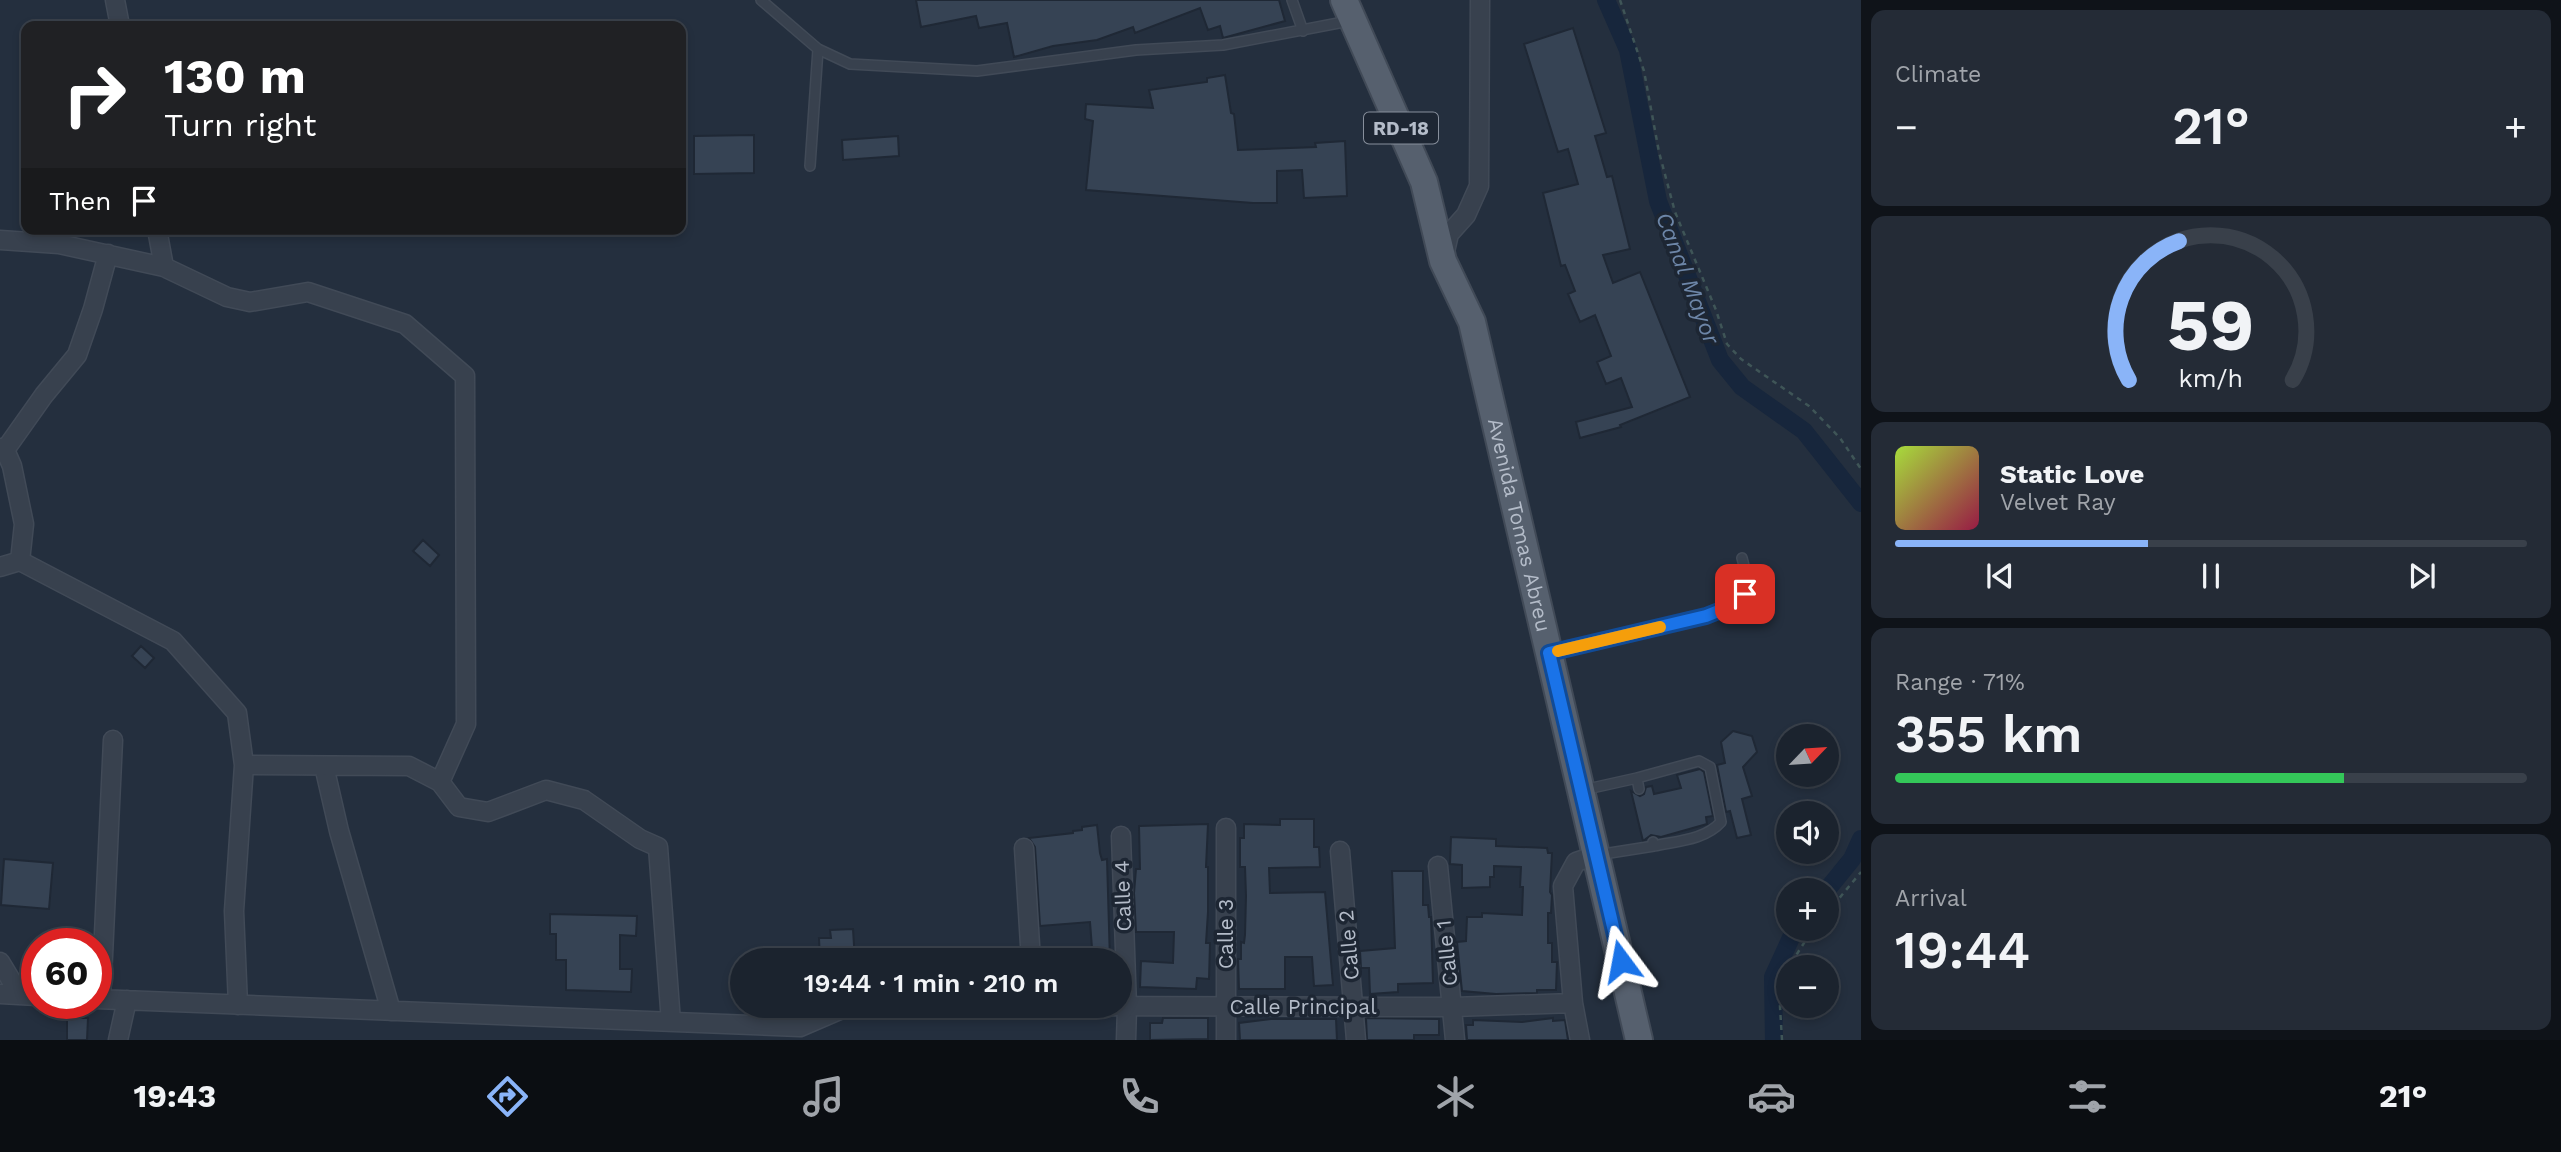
<!DOCTYPE html>
<html lang="en">
<head>
<meta charset="utf-8">
<style>
	:root { --surface:#1b232e; --page:#242b36; --text:#f1f3f6; --muted:#a0a4aa; --line:#39404a; --accent:#8ab4f8 }
	body { margin:0; font-family:"Work Sans",sans-serif; background:var(--page); color:var(--text); height:100vh; display:flex; flex-direction:column; font-size:26px; white-space:nowrap }
	* { box-sizing:border-box; margin:0 }
	p { font-size:23px; color:var(--muted) }
	.icon { flex:none; width:38px; height:38px; fill:none; stroke:currentColor; stroke-width:2; stroke-linecap:round; stroke-linejoin:round }
	.map { position:relative; flex:1; overflow:hidden }
	.details { display:flex; flex-direction:column; gap:10px; padding:10px; background:#0f1319; width:700px }
	.details>* { flex:none }
	.guide { position:absolute; left:21px; top:21px; width:665px; height:214px; border-radius:14px; box-shadow:0 4px 10px #0003,0 0 0 2px var(--line); background:#202124; color:#fff; overflow:hidden }
	.needle { width:46px; rotate:65deg }
	.controls { position:absolute; left:1776px; top:724px; display:grid; gap:14px }
	.controls a { display:grid; place-items:center; width:63px; height:63px; border-radius:50%; background:var(--surface); box-shadow:0 4px 10px #0003,0 0 0 2px var(--line); font-size:35px }
	.speed { position:absolute; left:21px; top:928px; display:flex; gap:14px; font-size:35px; font-weight:700; text-align:center }
	.speed>* { display:grid; place-content:center; width:91px; height:91px; border-radius:50%; background:var(--surface); box-shadow:0 4px 10px #0003,0 0 0 2px var(--line); line-height:1 }
	.speed .limit { border:10px solid #d22; background:#fff; color:#111 }
	.pin { position:absolute; display:grid; place-items:center; width:60px; height:60px; color:#fff; margin:-30px; border-radius:14px; box-shadow:0 4px 10px #0006 }
	.me { position:absolute; width:77px; margin:-38px; rotate:347deg; stroke-linejoin:round; filter:drop-shadow(0 0 5px #0008) }
	.turn { display:flex; align-items:center; gap:24px; height:147px; padding:0 28px; font-size:32px }
	.turn .icon { width:91px; height:91px; stroke-width:2.5 }
	.turn b { display:block; font-size:49px; line-height:60px }
	.then { display:flex; align-items:center; height:66px; padding:0 28px; background:#0003; gap:14px; font-size:26px }
	.big { font-size:52px; font-weight:600; line-height:1.1 }
	.details .widget { flex:1; display:flex; flex-direction:column; justify-content:center; gap:10px; min-width:0; padding:0 24px; border-radius:14px; background:var(--page) }
	.details .dial { align-items:center; gap:0 }
	.dial svg { height:182px; overflow:visible; fill:none; stroke:var(--line); stroke-width:7; stroke-linecap:round; text-anchor:middle }
	.dial text { fill:var(--text); stroke:none }
	.song { display:flex; align-items:center; gap:21px }
	.cover { width:84px; height:84px; border-radius:10px; background:linear-gradient(135deg,hsl(80 70% 55%),hsl(340 70% 35%)) }
	.played { height:7px; border-radius:4px; background:linear-gradient(90deg,var(--accent) 40%,var(--line) 40%) }
	.keys { display:flex; justify-content:space-around; direction:ltr }
	.heat { display:flex; justify-content:space-between; align-items:center; font-size:38px; direction:ltr }
	.charge { height:10px; border-radius:5px; background:linear-gradient(90deg,#34c759 71%,var(--line) 0) }
	.trip { position:absolute; left:730px; top:948px; width:402px; height:70px; border-radius:35px; background:var(--surface); box-shadow:0 4px 10px #0003,0 0 0 2px var(--line); font-weight:600; line-height:70px; text-align:center }
	.tab-bar { display:flex; height:112px; justify-content:space-around; align-items:center; background:#0b0e12; color:var(--muted) }
	.tab-bar .icon { width:49px; height:49px }
	.tab-bar .selected { color:var(--accent) }
	.tab-bar b { font-size:32px; color:var(--text) }
	main { display:flex; flex:1; min-height:0 }
	.map>svg:first-child { display:block }
</style>
</head>
<body>
<main>
<div class="map">
<svg width="1861" height="1040" viewBox="0 0 1861 1040">
	<rect width="100%" height="100%" fill="#242f3e"/>
	<g fill="none" stroke-linecap="round" stroke-linejoin="round">
		<path stroke="#17263c" stroke-width="18" d="M1606,0L1628,50L1658,201L1720,360L1742,387L1804,431L1861,503
			M1826,891L1852,859L1861,839
			M1774,1040L1773,977L1795,929"/>
	</g>
	<path fill="#364354" stroke="#1f2835" stroke-width="2" d="M916,0H1279L1285,21L1223,38L1220,26L1208,30L1200,8L1135,33L1133,27L1097,40L1053,46L1014,57L1007,23L979,28L976,16L921,27Z
		M1573,28L1606,133L1595,136L1607,177L1612,176L1630,249L1603,255L1613,283L1640,272L1690,397L1620,425L1621,427L1580,438L1576,422L1632,407L1621,378L1606,384L1597,362L1611,356L1595,315L1580,322L1568,294L1575,291L1565,265L1561,266L1543,193L1578,184L1568,149L1558,152L1524,44Z
		M1225,75L1231,113L1234,114L1238,150L1316,147L1315,143L1345,141L1347,196L1304,198L1302,170L1277,171V203H1253L1086,190L1093,121L1085,119L1086,104L1153,108L1149,90L1207,82V78Z
		M754,135V173L694,174V136Z
		M898,136L899,156L843,160L842,140Z
		M423,540L439,555L430,566L413,551Z
		M141,646L154,658L145,668L132,656Z
		M1733,731L1752,736L1757,752L1743,767L1752,796L1742,799L1751,835L1737,838L1730,811L1726,812L1717,765L1725,763L1721,742Z
		M1700,769L1704,772L1713,816L1706,817L1707,824L1661,837L1651,835L1643,841L1631,791L1640,796L1644,794L1646,787L1652,786L1654,794L1681,788L1677,775Z
		M1280,819H1314V847H1319L1320,867L1269,868L1270,893L1325,892L1333,985L1314,986L1312,957H1285V989H1239L1238,959H1241V942L1244,943L1245,935L1246,896L1245,867H1240V838H1244V824L1280,825Z
		M1208,824L1206,867H1208V912L1206,943H1210L1209,979L1197,978L1196,989L1140,987L1141,961L1173,963L1174,932H1136L1134,893L1136,869H1140L1139,826Z
		M1097,825L1100,853L1102,860L1107,859L1110,961H1093L1090,922L1040,926L1035,847L1029,838L1073,833V831L1082,830V827Z
		M1451,837L1496,839V846L1547,848L1548,853H1552L1550,892L1552,895L1551,913H1548V943H1552V962H1557L1556,990H1537V993L1496,994L1462,991L1457,942L1466,941L1467,917H1482V913L1522,915L1523,887H1520L1521,867L1494,866V877H1490V887L1462,888V865L1450,864Z
		M4,859L53,863L49,909L1,905Z
		M1392,871H1423V905H1428L1429,917H1431L1433,983L1398,984V992L1370,994L1369,968H1361L1360,951L1395,948Z
		M550,914L637,916L636,936L620,935V969H632L631,992L566,990V960H556V934H550Z
		M853,929L855,961H820L819,938H831L830,930Z
		M67,1018H88L87,1040H67Z
		M1163,1018H1208V1039L1150,1040V1023H1162Z
		M1366,1018L1439,1019V1035H1414V1040H1367Z
		M1553,1018V1021L1565,1020L1568,1040H1467L1466,1025H1473V1020L1522,1022Z
		M1271,1019H1336L1337,1040H1240L1239,1023Z"/>
	<g fill="none" stroke-linecap="round" stroke-linejoin="round">
		<g stroke="#414a57" stroke-width="12">
			<path id="lane" d="M761,0L818,49L850,64L977,71L1136,50L1223,45L1349,21
				M1292,0L1303,31
				M810,166L818,49
				M1551,652C1584,645 1730,619 1743,595C1750,584 1745,570 1742,558
				M1637,778L1699,761L1710,767L1721,822C1705,840 1677,841 1654,846
				M1583,790L1637,778L1639,789
				M1597,855L1654,846L1653,842"/>
		</g>
		<g stroke="#414a57" stroke-width="21">
			<path id="street" d="M115,0L120,26
				M157,229L164,267
				M0,240L59,244L164,267L227,297L250,302L308,292L405,324L465,376L466,724L440,782L459,807L488,812L546,790L584,800L640,839L658,847L671,1022
				M1444,256L1449,234L1466,215L1479,186L1480,0
				M0,448L5,450L12,466L24,524L20,561
				M5,450L44,395L77,355L93,309L108,254
				M0,567L20,561L173,641L237,713L244,765L234,911L238,1005
				M244,765L409,766L440,782
				M324,766L339,831L391,1011
				M1121,836L1127,1007L1126,1040
				M1024,848L1031,961
				M1340,851L1356,1040
				M1438,866L1455,1040
				M0,962L20,995
				M0,994L37,996
				M96,999L800,1027L849,1006
				M101,999L113,740
				M1032,1006L1453,1007L1573,1003
				M118,1040L127,1000
				M1226,1040V828
				M1580,1040L1573,1003L1563,886L1576,862L1597,855"/>
		</g>
		<g stroke="#414a57" stroke-width="30">
			<g id="primary">
				<path id="s1" d="M1344,0L1424,182L1443,261L1472,322L1639,1040"/>
			</g>
		</g>
		<path stroke="#3f5557" stroke-width="2.5" stroke-dasharray="5 5" stroke-linecap="butt" d="M1620,0L1644,71L1659,152L1675,212L1716,310L1727,344L1741,359L1809,406L1840,438L1861,469
			M1827,913L1861,872
			M1782,1040L1779,990L1786,971L1813,929"/>
		<use href="#lane" stroke="#38414e" stroke-width="9"/>
		<use href="#street" stroke="#38414e" stroke-width="18"/>
		<use href="#primary" stroke="#56606e" stroke-width="26"/>
	</g>
	<g fill="none" stroke-linecap="round" stroke-linejoin="round">
		<g stroke="#114b97" stroke-width="18">
			<path id="route" d="M1621,961L1549,653L1706,616L1736,604L1745,594"/>
		</g>
		<use href="#route" stroke="#1a73e8" stroke-width="12"/>
		<path stroke="#f59e0b" stroke-width="12" d="M1558,651L1660,627"/>
	</g>
	<g text-anchor="middle" stroke-width="7" stroke-linejoin="round" paint-order="stroke">
		<rect fill="#1d2633" stroke="#878f9c" stroke-width="2" x="1364" y="112.5" width="74" height="31" rx="5"/>
		<g font-size="19" font-weight="bold" fill="#b4bcc9">
			<text x="1401" y="135">RD-18</text>
		</g>
		<g font-size="21" fill="#b4bcc9" stroke="#1d2633">
			<text dy="7" stroke="none"><textPath href="#s1" startOffset="556">Avenida Tomas Abreu</textPath></text>
			<text transform="translate(1123 896) rotate(-92)" y="7">Calle 4</text>
			<text transform="translate(1226 934) rotate(-90)" y="7">Calle 3</text>
			<text transform="translate(1349 945) rotate(-95)" y="7">Calle 2</text>
			<text transform="translate(1447 953) rotate(-96)" y="7">Calle 1</text>
			<text x="1303" y="1014">Calle Principal</text>
		</g>
		<g font-size="23" font-style="italic" fill="#6d86a8" stroke="#1d2633">
			<text transform="translate(1688 278) rotate(69)" y="8">Canal Mayor</text>
		</g>
	</g>
</svg>
<div class="controls">
<a><svg class="needle" viewBox="-14 -14 28 28"><path d="M0-13l5 13h-10z" fill="#e53935"/><path d="M0 13l5-13h-10z" fill="#a0a4aa"/></svg></a>
<a><svg class="icon" aria-label="sound" viewBox="0 0 24 24"><path d="M4 9h4l5-4v14l-5-4H4zM17 9q2 3 0 6"/></svg></a>
<a>+</a>
<a>−</a>
</div>
<div class="speed"><div class="limit">60</div></div>
<div class="pin" style="left:1745px;top:594px;background:#d93025"><svg class="icon" aria-label="arrive" viewBox="0 0 24 24"><path d="M6 21V4h12l-3 4 3 4H6"/></svg></div>
<svg class="me" style="left:1621px;top:961px" viewBox="-20 -20 40 40"><path d="M0-17L14 15 0 8-14 15z" fill="#1a73e8" stroke="#fff" stroke-width="4"/></svg>
<div class="trip">19:44 · 1 min · 210 m</div>
<div class="guide">
<div class="turn"><svg class="icon" aria-label="right" viewBox="0 0 24 24"><path d="M7 20v-9h11M14 6l5 5-5 5"/></svg><div><b>130 m</b>Turn right</div></div>
<div class="then">Then<svg class="icon" aria-label="arrive" viewBox="0 0 24 24"><path d="M6 21V4h12l-3 4 3 4H6"/></svg></div>
</div>
</div>
<section class="details">
<div class="widget"><p>Climate</p>
<div class="heat"><a>−</a><b class="big">21°</b><a>+</a></div>
</div>
<div class="widget dial"><svg viewBox="0 0 100 80">
<path d="M14 69A42 42 0 1 1 86 69"/>
<path d="M14 69A42 42 0 0 1 36 8" stroke="#8ab4f8"/>
<text x="50" y="56" font-size="32" font-weight="700">59</text>
<text x="50" y="72" font-size="11">km/h</text>
</svg></div>
<div class="widget">
<div class="song"><i class="cover"></i><div><b>Static Love</b><p>Velvet Ray</p></div></div>
<div class="played"></div>
<div class="keys"><svg class="icon" aria-label="previous" viewBox="0 0 24 24"><path d="M18 5L8 12l10 7zM5 5v14"/></svg><svg class="icon" aria-label="pause" viewBox="0 0 24 24"><path d="M8 5v14M16 5v14"/></svg><svg class="icon" aria-label="next" viewBox="0 0 24 24"><path d="M6 5l10 7-10 7zM19 5v14"/></svg></div>
</div>
<div class="widget"><p>Range · 71%</p><b class="big">355 km</b><div class="charge"></div></div>
<div class="widget"><p>Arrival</p><b class="big">19:44</b></div>
</section>
</main>
<nav class="tab-bar">
<b>19:43</b>
<svg class="icon selected" aria-label="directions" viewBox="0 0 24 24"><path d="M12 3l9 9-9 9-9-9zM9 14v-3h6M13 9l2 2-2 2"/></svg>
<svg class="icon" aria-label="music" viewBox="0 0 24 24"><path d="M9 18V5l10-2v13"/><circle cx="6" cy="18" r="3"/><circle cx="16" cy="16" r="3"/></svg>
<svg class="icon" aria-label="phone" viewBox="0 0 24 24"><path d="M5 4h4l2 5-3 2q2 4 5 5l2-3 5 2v4C11 20 4 13 5 4z"/></svg>
<svg class="icon" aria-label="climate" viewBox="0 0 24 24"><path d="M12 3v18M4 7l16 10M4 17L20 7"/></svg>
<svg class="icon" aria-label="car" viewBox="0 0 24 24"><path d="M5 17H2v-5l4-1 3-4h7l3 4 3 1v5h-3M9 17h6M6 11h13"/><circle cx="7" cy="17" r="2"/><circle cx="17" cy="17" r="2"/></svg>
<svg class="icon" aria-label="filters" viewBox="0 0 24 24"><path d="M4 7h16M4 17h16"/><circle cx="9" cy="7" r="2"/><circle cx="15" cy="17" r="2"/></svg>
<b>21°</b>
</nav>
</body>
</html>
